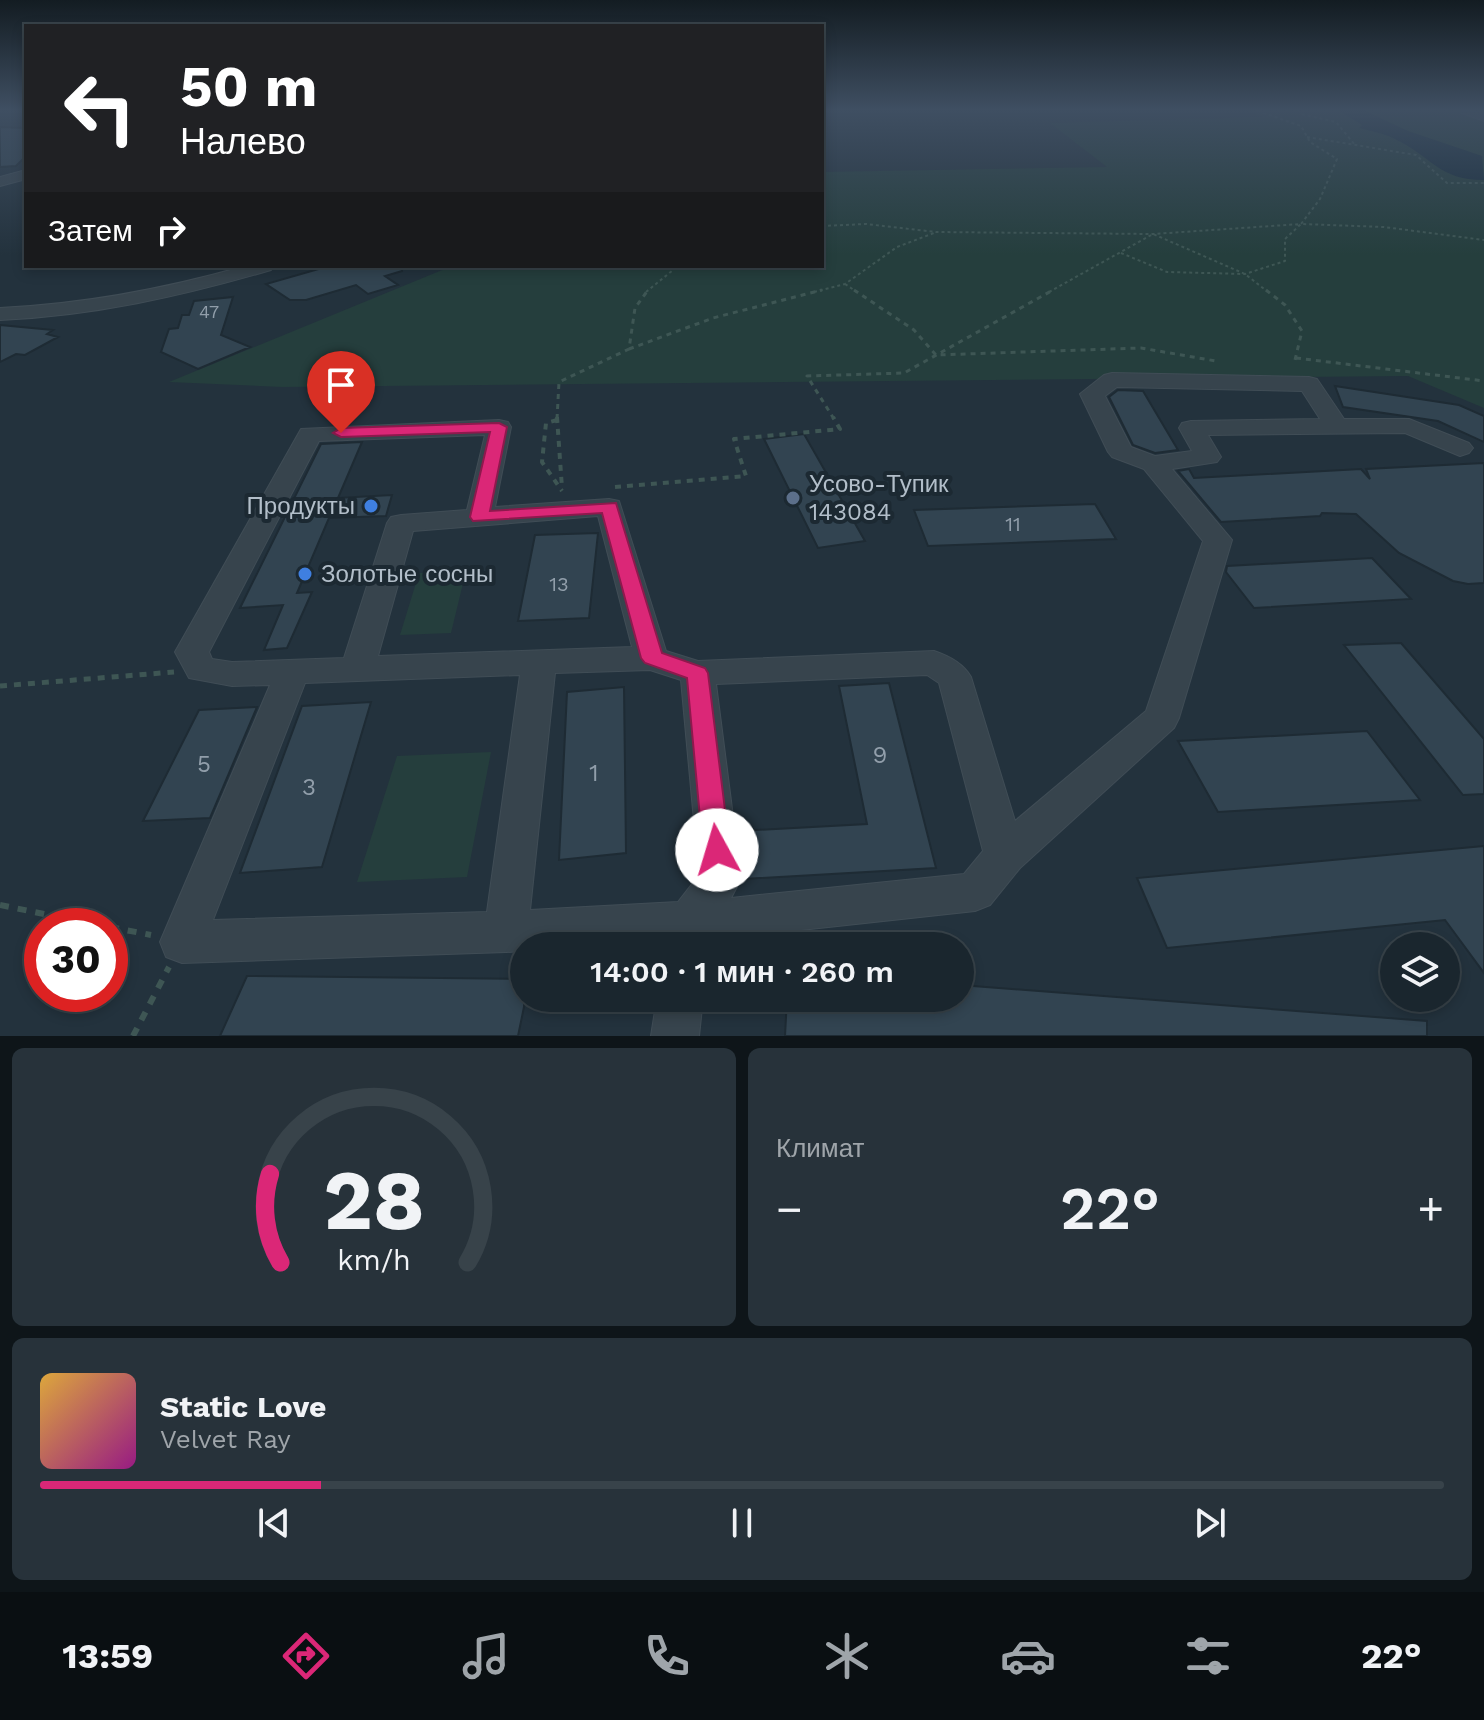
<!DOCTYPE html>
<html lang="ru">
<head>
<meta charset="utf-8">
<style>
	:root { --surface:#1a262e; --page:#27323a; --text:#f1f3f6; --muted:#9fa5aa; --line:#38434a; --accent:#db2777 }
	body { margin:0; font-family:"Work Sans",sans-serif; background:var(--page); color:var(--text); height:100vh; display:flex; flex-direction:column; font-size:30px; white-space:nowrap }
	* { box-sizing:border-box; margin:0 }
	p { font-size:26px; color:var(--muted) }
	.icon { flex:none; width:44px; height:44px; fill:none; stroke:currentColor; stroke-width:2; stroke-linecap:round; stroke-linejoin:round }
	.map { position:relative; height:1036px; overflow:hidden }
	.drawer { display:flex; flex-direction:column; gap:12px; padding:12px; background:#0e1519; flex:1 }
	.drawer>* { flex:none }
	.banner { position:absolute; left:24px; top:24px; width:800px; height:244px; border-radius:0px; box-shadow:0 4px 12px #0003,0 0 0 2px var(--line); background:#202124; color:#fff; overflow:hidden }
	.fabs { position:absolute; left:1380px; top:932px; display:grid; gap:16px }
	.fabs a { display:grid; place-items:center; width:80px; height:80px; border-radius:50%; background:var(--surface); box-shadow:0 4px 12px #0003,0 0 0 2px var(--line); font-size:40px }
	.speed { position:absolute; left:24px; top:908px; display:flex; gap:16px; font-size:40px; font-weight:700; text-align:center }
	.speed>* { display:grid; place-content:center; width:104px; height:104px; border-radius:50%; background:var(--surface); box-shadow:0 4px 12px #0003,0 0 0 2px var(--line); line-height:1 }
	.speed .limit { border:12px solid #d22; background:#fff; color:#111 }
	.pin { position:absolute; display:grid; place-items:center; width:68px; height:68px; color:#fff; margin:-82px -34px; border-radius:50% 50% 50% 0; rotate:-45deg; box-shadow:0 0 8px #0007 }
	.pin .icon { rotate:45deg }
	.me { position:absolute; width:88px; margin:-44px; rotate:354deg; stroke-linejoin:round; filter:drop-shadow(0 0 6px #0008) }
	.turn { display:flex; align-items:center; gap:28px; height:168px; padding:0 24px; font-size:36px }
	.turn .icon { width:104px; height:104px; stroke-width:2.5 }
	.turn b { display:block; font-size:56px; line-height:68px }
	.then { display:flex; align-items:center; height:76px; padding:0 24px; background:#0003; gap:16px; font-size:30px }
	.big { font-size:60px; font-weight:600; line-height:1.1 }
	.drawer .tile { flex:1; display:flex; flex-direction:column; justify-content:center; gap:12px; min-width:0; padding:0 28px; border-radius:12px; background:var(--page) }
	.drawer .dial { align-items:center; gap:0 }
	.dial svg { height:208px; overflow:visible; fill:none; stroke:var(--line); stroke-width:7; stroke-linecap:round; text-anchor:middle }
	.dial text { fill:var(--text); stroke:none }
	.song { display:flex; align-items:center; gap:24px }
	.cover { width:96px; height:96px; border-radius:12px; background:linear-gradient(135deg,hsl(40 70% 55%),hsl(310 70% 35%)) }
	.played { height:8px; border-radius:4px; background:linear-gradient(90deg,var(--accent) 20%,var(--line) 20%) }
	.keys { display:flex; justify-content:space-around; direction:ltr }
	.heat { display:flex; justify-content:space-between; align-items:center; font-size:44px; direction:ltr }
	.drawer .tiles { flex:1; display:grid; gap:12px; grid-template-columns:1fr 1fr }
	.tile:last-child { grid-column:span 2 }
	.trip { position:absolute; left:510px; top:932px; width:464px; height:80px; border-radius:40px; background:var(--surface); box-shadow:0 4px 12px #0003,0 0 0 2px var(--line); font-weight:600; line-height:80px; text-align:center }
	.tab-bar { display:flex; height:128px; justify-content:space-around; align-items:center; background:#0a0f12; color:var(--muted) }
	.tab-bar .icon { width:56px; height:56px }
	.tab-bar .on { color:var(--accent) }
	.tab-bar b { font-size:36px; color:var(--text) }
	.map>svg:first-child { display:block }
</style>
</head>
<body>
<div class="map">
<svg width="1484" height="1036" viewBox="0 0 1484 1036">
	<rect width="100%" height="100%" fill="#23323d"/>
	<path fill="#253e3d" d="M1249,110H1484V408L1408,376L282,387L169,382L452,266H822V172L1107,167L1050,123L1262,117Z
		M466,571L451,633L400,635L419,573Z
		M491,752L467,877L357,882L397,756Z"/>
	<path fill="#162b3b" d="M1338,110H1363L1408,131L1482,156L1484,180C1438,180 1433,157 1395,139C1384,133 1371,131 1359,128L1362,125Z"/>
	<path fill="#324451" stroke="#1e2b34" stroke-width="2" d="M0,127L26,128V156L16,166L0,167Z
		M329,266H401L402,271L385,276L398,285L368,294L356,285L306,300H290L266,284Z
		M233,297L221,335L250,347L198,369L161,352L169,329L178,328L182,315H189L194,301Z
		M0,325L53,330L47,334L58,337L25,355L16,354L0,362Z
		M1335,386L1459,405L1484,416V442L1438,421L1343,407Z
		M1118,390L1143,391L1178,450L1155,453L1133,445L1109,397Z
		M804,434L865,541L818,548L764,439Z
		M362,442L338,498L392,495L386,516L329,518L297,593L312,592L287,648L264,650L283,605L240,608L321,444Z
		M1484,463V583L1468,584L1453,581L1399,553L1356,514L1322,513L1320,516L1221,522L1178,471L1189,469L1194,478L1361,469L1370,479L1366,469Z
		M1095,504L1116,539L928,546L914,510Z
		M598,533L589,618L518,621L535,535Z
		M1372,558L1411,599L1254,608L1226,572L1227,566Z
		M1401,643L1484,739V794L1463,795L1344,645Z
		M889,683L936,868L744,879L738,831L867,824L839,686Z
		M624,687L626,853L559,860L567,692Z
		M371,702L322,867L240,873L302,706Z
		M257,707L210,818L143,821L199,710Z
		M1367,731L1420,800L1218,812L1178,741Z
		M1484,846V973L1445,920L1167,948L1137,878Z
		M247,976L524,979V1007L518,1036H220Z
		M960,985L1427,1021V1036H785L787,998H960Z"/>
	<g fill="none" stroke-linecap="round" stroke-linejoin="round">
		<g stroke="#404d56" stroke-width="2">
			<path id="minor" d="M1460,110L1484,113V121L1462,113Z
				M26,170V179L0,186V177Z
				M245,266H274L271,270C182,296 93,316 0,320V308C84,304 164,289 245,266Z
				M1112,373L1309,377L1317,379L1344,419H1409L1469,443L1473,448L1469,453L1460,456L1405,433L1208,435L1221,457L1217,462L1172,469L1232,540L1179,718L1174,728L1020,868L990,905L975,911L709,940L708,946H664V944L524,946V951L506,952L182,963L166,957L160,942L270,685L232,686L189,678L175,652L301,429L499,420L508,422L511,427L495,507L609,499L619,501L666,651L698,661L934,651C949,656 963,663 971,677L1015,821L1146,711L1203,541L1144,469L1112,457L1108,452L1080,394L1104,375ZM1117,387L1302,391L1320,419L1191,421L1182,423L1179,428L1192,451L1155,456L1131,447L1105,396ZM485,435L467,510L401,515L391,517L387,523L344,658L232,662L212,659L209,652L319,441ZM598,516L632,647L378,656L413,531ZM650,670L681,680L699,875L678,902L530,910L555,673ZM520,675L487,912L213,920L305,683ZM927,675L939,683L983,851L964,874L731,898L741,879L716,684Z
				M657,998H703L699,1036H651Z"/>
		</g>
		<path stroke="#3e5654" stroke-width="2" stroke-dasharray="3 3" stroke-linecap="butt" d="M1298,110L1301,114L1336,122L1355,145
			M1307,137L1416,155L1447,183H1484
			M822,226L866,224L936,232L1153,234L1301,224L1320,199L1337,159L1310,142L1301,126L1255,110
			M1121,253L1167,272L1245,274L1285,261V239L1301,224L1384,227L1484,240
			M845,284L857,292
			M646,292L678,266
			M814,292L845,284L897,247L934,233
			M1049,292L1153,234L1245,274L1268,292"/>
		<path stroke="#3e5654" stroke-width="3" stroke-dasharray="5 5" stroke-linecap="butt" d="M854,290L914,330L936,355L1141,348L1216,361
			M1266,290L1285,305L1302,331L1294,364
			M629,349L713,318L822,290
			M1296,358L1484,381
			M557,419L559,382L629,349L635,308L648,290
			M834,419L807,376L904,373L1053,290"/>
		<path stroke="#3e5654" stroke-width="4" stroke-dasharray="6 6" stroke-linecap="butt" d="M557,417L562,488
			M557,420L546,423L542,462L562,491
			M615,487L746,476L734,439L840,429L833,417"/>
		<path stroke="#3e5654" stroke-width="5" stroke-dasharray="7 7" stroke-linecap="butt" d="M0,686L174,672"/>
		<path stroke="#3e5654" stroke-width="6" stroke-dasharray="9 9" stroke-linecap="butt" d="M0,905L103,926
			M110,927L151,935
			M133,1036L169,967"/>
		<use href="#minor" fill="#37444d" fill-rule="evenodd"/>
	</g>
	<linearGradient id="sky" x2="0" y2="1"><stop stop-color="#131c22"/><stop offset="0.43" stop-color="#3f4f62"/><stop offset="1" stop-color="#3f4f62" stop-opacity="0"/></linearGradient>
	<rect width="1484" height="255" fill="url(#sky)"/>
	<path fill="#db2777" stroke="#8e194d" stroke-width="2" d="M499,423L507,427L490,511L616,503L662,653L705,668L708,673L730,850L726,858L717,861L707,858L703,850L687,678L645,663L641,658L602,513L473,521L470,517L490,432L341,437L333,433L341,428Z"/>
	<circle fill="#5c6f8a" stroke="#1c2932" stroke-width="3" cx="793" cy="498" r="8"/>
	<g fill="#3f7fe0" stroke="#1c2932" stroke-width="3">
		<circle cx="371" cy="506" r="8"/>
		<circle cx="305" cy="574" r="8"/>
	</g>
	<g text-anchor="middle" stroke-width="8" stroke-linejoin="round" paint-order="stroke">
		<g font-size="18" fill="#919eaa">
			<text x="209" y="318">47</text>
		</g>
		<g font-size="20" fill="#919eaa">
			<text x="1013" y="531">11</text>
			<text x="559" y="591">13</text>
		</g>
		<g font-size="24" fill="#b2bec9" stroke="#1c2932" text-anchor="start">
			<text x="809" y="492">Усово-Тупик<tspan x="809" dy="28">143084</tspan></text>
			<text x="355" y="514" text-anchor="end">Продукты</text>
			<text x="321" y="582">Золотые сосны</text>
		</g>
		<g font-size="24" fill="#919eaa">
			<text x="880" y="763">9</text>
			<text x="204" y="772">5</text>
			<text x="594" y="781">1</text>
			<text x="309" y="795">3</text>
		</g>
	</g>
</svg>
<div class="fabs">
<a><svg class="icon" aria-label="layers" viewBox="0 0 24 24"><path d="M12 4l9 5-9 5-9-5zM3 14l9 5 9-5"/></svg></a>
</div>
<div class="speed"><div class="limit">30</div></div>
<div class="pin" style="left:341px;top:433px;background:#d93025"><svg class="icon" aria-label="arrive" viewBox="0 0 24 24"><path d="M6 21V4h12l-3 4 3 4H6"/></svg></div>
<svg class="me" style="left:717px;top:850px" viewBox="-20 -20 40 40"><circle r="19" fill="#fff"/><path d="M0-13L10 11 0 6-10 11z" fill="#db2777"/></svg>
<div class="trip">14:00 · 1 мин · 260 m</div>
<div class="banner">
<div class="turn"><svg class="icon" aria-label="left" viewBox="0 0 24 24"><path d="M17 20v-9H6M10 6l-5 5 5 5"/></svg><div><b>50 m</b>Налево</div></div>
<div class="then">Затем<svg class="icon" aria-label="right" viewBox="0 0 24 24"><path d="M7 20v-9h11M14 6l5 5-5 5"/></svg></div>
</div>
</div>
<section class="drawer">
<div class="tiles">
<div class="tile dial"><svg viewBox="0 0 100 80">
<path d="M14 69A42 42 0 1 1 86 69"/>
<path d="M14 69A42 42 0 0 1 10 35" stroke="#db2777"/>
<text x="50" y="56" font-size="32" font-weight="700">28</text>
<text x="50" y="72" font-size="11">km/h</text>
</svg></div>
<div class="tile"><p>Климат</p>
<div class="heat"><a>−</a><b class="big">22°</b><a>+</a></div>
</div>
<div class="tile">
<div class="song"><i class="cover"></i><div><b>Static Love</b><p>Velvet Ray</p></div></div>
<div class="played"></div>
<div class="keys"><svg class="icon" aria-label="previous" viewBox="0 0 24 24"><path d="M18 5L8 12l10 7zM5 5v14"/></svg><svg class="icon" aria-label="pause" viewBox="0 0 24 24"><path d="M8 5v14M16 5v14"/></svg><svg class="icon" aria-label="next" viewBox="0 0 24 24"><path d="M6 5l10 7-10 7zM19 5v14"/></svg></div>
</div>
</div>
</section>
<nav class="tab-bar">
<b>13:59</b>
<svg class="icon on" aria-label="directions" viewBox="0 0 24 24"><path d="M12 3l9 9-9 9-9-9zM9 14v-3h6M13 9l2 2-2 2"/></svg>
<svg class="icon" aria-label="music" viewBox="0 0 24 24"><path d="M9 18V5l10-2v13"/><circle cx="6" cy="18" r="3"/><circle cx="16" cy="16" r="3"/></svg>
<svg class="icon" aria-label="phone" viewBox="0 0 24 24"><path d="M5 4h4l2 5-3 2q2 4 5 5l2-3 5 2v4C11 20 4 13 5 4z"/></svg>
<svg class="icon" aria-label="climate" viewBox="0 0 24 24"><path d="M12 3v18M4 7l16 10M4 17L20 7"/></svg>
<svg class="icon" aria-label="car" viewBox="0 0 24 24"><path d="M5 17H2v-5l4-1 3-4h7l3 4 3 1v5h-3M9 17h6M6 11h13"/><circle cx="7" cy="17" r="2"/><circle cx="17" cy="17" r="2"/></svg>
<svg class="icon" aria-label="filters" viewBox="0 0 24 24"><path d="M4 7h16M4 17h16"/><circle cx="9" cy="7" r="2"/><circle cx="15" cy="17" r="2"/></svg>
<b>22°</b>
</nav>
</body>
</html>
